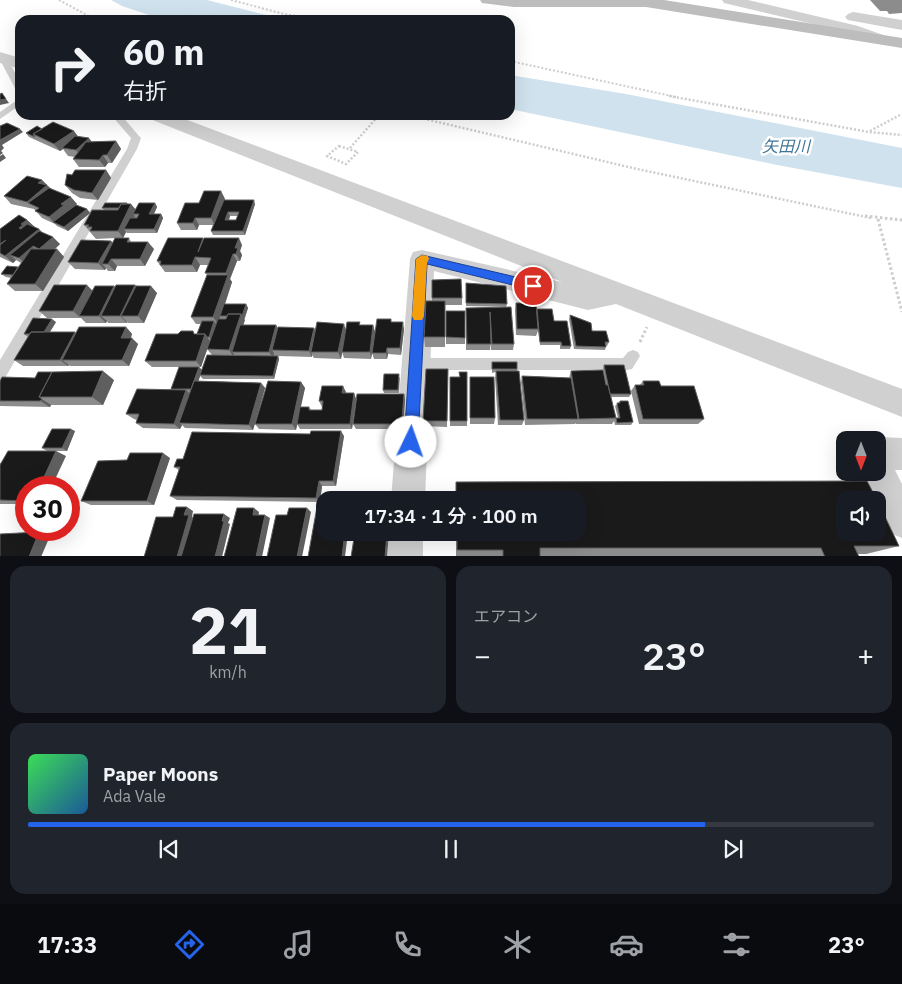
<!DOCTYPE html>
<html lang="ja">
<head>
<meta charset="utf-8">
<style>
	:root { --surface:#171b24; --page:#20242c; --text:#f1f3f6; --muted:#9ea1a6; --line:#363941; --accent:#2563eb }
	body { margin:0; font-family:"IBM Plex Sans","Noto Sans JP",sans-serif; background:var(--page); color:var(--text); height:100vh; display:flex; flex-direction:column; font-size:19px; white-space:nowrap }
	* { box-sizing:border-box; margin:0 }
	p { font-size:16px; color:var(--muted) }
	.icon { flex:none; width:28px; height:28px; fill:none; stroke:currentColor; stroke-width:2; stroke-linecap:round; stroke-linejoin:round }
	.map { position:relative; height:556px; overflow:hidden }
	.side { display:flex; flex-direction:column; gap:10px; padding:10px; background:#0d0f14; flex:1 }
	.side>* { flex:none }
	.banner { position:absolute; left:15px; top:15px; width:500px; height:105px; border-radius:15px; box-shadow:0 5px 20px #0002; background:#171b24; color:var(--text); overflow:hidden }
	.needle { width:32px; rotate:180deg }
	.buttons { position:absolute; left:836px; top:431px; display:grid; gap:10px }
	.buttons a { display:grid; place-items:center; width:50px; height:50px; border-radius:10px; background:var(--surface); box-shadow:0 5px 20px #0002; font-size:25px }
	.speed { position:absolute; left:15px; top:476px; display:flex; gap:10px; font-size:25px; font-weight:700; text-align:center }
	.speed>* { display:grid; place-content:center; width:65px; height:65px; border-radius:50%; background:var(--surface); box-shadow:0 5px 20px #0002; line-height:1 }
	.speed .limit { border:8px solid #d22; background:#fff; color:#111 }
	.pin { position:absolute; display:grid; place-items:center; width:42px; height:42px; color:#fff; margin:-21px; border:2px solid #fff; border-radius:50%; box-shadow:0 1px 5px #0007 }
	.me { position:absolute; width:55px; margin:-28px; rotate:3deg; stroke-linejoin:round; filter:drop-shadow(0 0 4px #0008) }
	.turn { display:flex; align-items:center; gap:18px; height:105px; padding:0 25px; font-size:22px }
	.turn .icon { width:65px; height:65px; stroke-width:2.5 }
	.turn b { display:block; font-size:35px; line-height:42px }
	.big { font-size:38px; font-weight:600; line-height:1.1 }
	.side .widget { flex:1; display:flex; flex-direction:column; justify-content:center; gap:8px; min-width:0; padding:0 18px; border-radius:15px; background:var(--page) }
	.side .dial { align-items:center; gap:0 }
	.dial b { font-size:65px; line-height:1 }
	.song { display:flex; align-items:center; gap:15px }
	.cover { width:60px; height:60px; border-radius:8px; background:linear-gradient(135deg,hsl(130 70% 55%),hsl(210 70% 35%)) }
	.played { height:5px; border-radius:2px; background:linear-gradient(90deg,var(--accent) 80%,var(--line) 80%) }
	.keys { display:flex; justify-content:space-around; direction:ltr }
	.heat { display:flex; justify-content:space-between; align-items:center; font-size:28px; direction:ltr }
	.side .tiles { flex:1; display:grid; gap:10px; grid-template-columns:1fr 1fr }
	.widget:last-child { grid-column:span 2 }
	.trip { position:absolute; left:316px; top:491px; width:270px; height:50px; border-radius:15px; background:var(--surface); box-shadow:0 5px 20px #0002; font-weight:600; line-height:50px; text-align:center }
	.dock { display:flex; height:80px; justify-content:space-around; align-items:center; background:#090b0e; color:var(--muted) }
	.dock .icon { width:35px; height:35px }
	.dock .selected { color:var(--accent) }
	.dock b { font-size:22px; color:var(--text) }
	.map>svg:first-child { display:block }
</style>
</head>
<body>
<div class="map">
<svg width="902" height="557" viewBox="0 0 902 557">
	<rect width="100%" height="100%" fill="#fff"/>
	<path fill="#cfe2ee" d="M111,0H175L264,20H164L122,6Z
		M510,75L626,94L902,148V188L777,165L510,109Z"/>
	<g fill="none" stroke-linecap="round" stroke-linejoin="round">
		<path fill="#cfe2ee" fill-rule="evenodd" d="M169,0H207L266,15L270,20H230L172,5Z"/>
		<path stroke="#cdcdcd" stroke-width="2" stroke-dasharray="2 2" stroke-linecap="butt" d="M59,0L96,20
			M231,0L284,14L322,20
			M510,61L676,97"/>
		<path stroke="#cdcdcd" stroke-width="2.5" stroke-dasharray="2 2" stroke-linecap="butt" d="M669,96L869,132L902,135
			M408,115L637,169L871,218
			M870,131L900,115
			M339,146L358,152L346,164L327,156Z
			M350,148L379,115"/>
		<path stroke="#cdcdcd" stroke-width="3" stroke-dasharray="2.5 2.5" stroke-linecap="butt" d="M865,216L902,220
			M878,219L902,312
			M640,342L647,327"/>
		<path fill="#d0d0d0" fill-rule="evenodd" d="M0,56L7,58L20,82V93L16,90L0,60Z
			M20,98V105L0,119V112Z
			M111,115H121L139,136L141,138L137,149L5,378L0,380V360L127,149L131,138Z
			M633,350L638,352L640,356L632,369L627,370H415L410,369L408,364L410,359L415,358H623L628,352Z"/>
		<path fill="#d0d0d0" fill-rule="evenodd" d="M722,0H748L858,26L886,36L888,39L886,42L880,44L847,32L724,3Z
			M853,12L902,20V30L848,20L845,17L848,14Z
			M0,52L20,58V69L0,63Z
			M148,115H174L902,389V417L616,304L588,310L434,271L425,500H391L410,259L413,252L422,250L562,282L150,119Z
			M878,437L902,438V470H895L902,484V538L890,533L878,506V500H875L863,472H878V440H871Z
			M389,532H423V557H387Z"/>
		<path fill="#bdbdbd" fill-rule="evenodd" d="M480,0H664L902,38V48L646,7H514L482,3Z"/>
	</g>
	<path fill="#8c8c8c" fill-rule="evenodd" d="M870,0H902V13L889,14L887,11H880Z
		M42,129L78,136L92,142L116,141L121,149L112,163H108L105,167H79L73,159L75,157L68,156L63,149L60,151L29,137L26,133Z
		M106,170L111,178L98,200L80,198L72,193L65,185L72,175Z
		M42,180L50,188L77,204L76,205L87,209L90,213L68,231L57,226L55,224L42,218L34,209L11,204L4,196Z
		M221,191L225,200L255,204L245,235H213L211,231L213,225H199L197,230H181L177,223ZM230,216H238L236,220H229Z
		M127,203L136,210L155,203L157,207L154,214H161L163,218L157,233H127L126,232L123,238H129L131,242L154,249L145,266H117L115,271H108L106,268L105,270L75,269L68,262L111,241L113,243L115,238L96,239L84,225L104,210L102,208Z
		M27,220L34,227L39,229L42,233L60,244L55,249H57L64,257L43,291H15L7,284L11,278L6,277L1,274L18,267L21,263L16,260L13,263L0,257V229Z
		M204,239L242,245L240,251L242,255L240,261H237L230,279L232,282L225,304H246L248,308L243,325H276L278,329L314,328L315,331H346L360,322V325H373L375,332L371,359L344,358L342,352L341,359L314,358L312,355V357L278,356L279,359L274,379H203L200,376L198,381L261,383L265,388L258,415L301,382L305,388L300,407H309L311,410H322V407L319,401L343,386L345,393H354L356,399L352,429H300L297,424L296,430L259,429L255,424L253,430L185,428L182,425L180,429L143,428L136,423L137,420L134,419L126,414L172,390L171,389L199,367L202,370L212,355L207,349L210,340H209L210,341L201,367H152L145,361L195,334H197L201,324H196L191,317L207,275L205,273L208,265H200L197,272H165L157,261Z
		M432,280L462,298V305H445V347H425L424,337L432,301Z
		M466,283L507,304L506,307L466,306Z
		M135,285L157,293L144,323H128L127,322V323H108L107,321L106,323H86L81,318H47L39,311L92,290L114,286L115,287Z
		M516,303L537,310L554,321L571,346L570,349H560V345H540L538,331L536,336L516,335L515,310Z
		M466,308L514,344L513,350H491V342L490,350H466Z
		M446,311L465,338V344H446Z
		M570,315L592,331L609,342L607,346H606L605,350L574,349L569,319Z
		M56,322L50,332L76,333L126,327L132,334L131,338L138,344L129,366H70L69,365L68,366H23L14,360L28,337L24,334Z
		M392,322L404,329L401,355L388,354L387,359H374L372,353Z
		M492,362L517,369L524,420L522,425H498L495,377L496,372L492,373Z
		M604,365L631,394L629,397H611L616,418H618L615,406L620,401L633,422L631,425H615L614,421L612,424H576V423L575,424L525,425L521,382L522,376L569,378L571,371L606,385L603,368Z
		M448,369L447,427L424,426L423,421Z
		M400,377L399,393H384L383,390Z
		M450,377L467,421V426H450Z
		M470,377L495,418L494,424H470Z
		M114,380L103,405H51L50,407L0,406V381Z
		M643,381L661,386L704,419L698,424H639L631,391L635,385H640Z
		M404,394L405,400L403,425H397V429H356L353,424Z
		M75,431L67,451H47L42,448Z
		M344,436L336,486H322L320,502L177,500L170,496L179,470L174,467L183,459Z
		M66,456L26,488V504H0V463Z
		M170,458L154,505H91L81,501L127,460Z
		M456,482L899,546L866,554H858L859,557H794V556L456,557V532H578V500H456Z"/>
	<path fill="#5f5f5f" d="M6,99L9,103L0,105V100Z
		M20,129L23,132L2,145L4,148L1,151L3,153L0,155V140Z
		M74,131L80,139L62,148L63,149L60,151L54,144Z
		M89,138L95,146L82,158L76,150Z
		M116,141L121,149L112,163L107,155Z
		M3,154L6,158L0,162V156Z
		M103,155L108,163L105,167L99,160Z
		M106,170L111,178L98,200L92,193Z
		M42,180L54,192L28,203L27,202L38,183Z
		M221,191L225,199L215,225L211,218Z
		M71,197L77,204L54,223L49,217L61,204Z
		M254,200L255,204L245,235L243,231Z
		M155,203L157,207L152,218L149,214Z
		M131,204L137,211L133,214L135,216L128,229H124L126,232L123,238L118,231Z
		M87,209L90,213L68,231L64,227Z
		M228,212L230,216L227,224L225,220Z
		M161,214L163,218L157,233L154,229Z
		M195,218L199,225L197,230L193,223Z
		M27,220L35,227L29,231L19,228L21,224Z
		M39,229L46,236L33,247L41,254L27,265L19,258L10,255L16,260L13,263L5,256Z
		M53,237L60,244L47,256L39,249Z
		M239,238L242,245L240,251L242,255L240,261L236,254L235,248Z
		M111,241L117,248L102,264L106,268L105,270L98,263Z
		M148,242L154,249L145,266L140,259Z
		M57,249L64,257L43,291L35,284Z
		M233,254L237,261L230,279L232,282L221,316H220V317L218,324L213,317L227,276L226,273Z
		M195,257L200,265L197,272L192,265Z
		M111,259L117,266L115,271L108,264Z
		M87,285L94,292L79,316L81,318L73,311Z
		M135,285L141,292L121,316L127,322V323L120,316Z
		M114,286L121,293L101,316L107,321L106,323L99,316Z
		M151,286L157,293L144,323L138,316Z
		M246,304L248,308L244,319L245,320L235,352H232L234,354L233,356L229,350L241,314Z
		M52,319L56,322L46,338L42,335Z
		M214,321L217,325L212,340L209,337Z
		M403,322L404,329L401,355L400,348Z
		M344,324L346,331L341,359L338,352Z
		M276,325L279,332L272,350L274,353L273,358L269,352Z
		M373,325L375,332L371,359L370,352Z
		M126,327L132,334L128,344L121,338Z
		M314,328L317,334L311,352L312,355V357L309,351Z
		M75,332L83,338L62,360L69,365L68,366L60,360Z
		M205,334L210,341L201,367L196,361Z
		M132,338L138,344L129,366L122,360Z
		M387,348L388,354L387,359L386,353Z
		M278,356L279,359L274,379L273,376Z
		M199,367L202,370L195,392L192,389Z
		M103,371L114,380L103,405L92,397Z
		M301,382L305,388L296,430L292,424Z
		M261,383L265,388L253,430L249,425Z
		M343,386L346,392L345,399L342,393Z
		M186,390L192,396L179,423L182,425L180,429L174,424Z
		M354,393L356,399L352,429L350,424Z
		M404,394L405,400L403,425L402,420Z
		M42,399L51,405L50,407L40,401Z
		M71,429L75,431L67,451L62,448Z
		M341,431L344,436L336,486L333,481Z
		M56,451L66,456L51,488H39Z
		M163,453L170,458L154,505L147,501Z
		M319,481L322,486L320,502L316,498Z
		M187,507L193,511L192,517L195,519L185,557H177L184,515Z
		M254,508L259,512L258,518L253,515Z
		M307,508L311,512L302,557H297Z
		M224,514L230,518L228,523L230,524L222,557H215Z
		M265,515L270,518L262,557H256Z
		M39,532L50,536L41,557H29Z
		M345,532H348L345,557H342Z
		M387,532H389L387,557H385Z"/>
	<path fill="#1a1a1a" stroke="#5f5f5f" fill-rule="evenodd" d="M2,93L6,99L0,100V94Z
		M53,122L74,131L54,144L33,134Z
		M7,123L20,129L0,140V126Z
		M37,126L42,129L33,134L35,137L26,133Z
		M75,136L89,138L76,150L62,148Z
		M116,141L107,155H103L99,160L73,159L86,142Z
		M75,170H106L92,193L74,190L65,185L67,174L72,175Z
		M27,176L42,180L38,183L47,185L27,202L4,196Z
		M49,188L71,197L61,204L64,205L49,217L35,211L39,208L28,203Z
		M204,191H221L211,218H195L193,223H177L185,203H199Z
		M224,200H254L243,231H211ZM228,212H239L236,220H225Z
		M105,203H127L126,204H121L119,208H102Z
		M139,203H155L149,214H161L154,229H124L130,218H137L139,214H133Z
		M121,204H131L118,231H90L92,227H87L89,225H84L92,210H118Z
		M76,205L87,209L64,227L53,222Z
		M19,215L27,220L21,224L23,225L19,228L21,229L27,224L39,229L5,256L0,253V245L6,240L0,244V229Z
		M39,231L53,237L39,249L33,246L19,258L10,255Z
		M115,238H129L127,242H148L140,259H111L108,264H102Z
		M168,238H203L198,252L204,238H239L235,248H238L236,254H233L226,273H205L211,258L195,257L192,265H160L161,261H157Z
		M81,240L111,241L98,263L68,262Z
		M31,249H57L35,284H7Z
		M7,266L18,267L13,275L1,274Z
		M207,275H228L213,317H191Z
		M461,279L462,298H432V280Z
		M466,283L506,286L507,304L466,303Z
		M54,285H87L73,311H39Z
		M116,285H135L120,316H101Z
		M95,286H114L99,316H79Z
		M136,286H151L138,316H121Z
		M426,301H445V337H424Z
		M516,303H536L538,329H517Z
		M224,304H246L242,316L241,314H228L227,316H220Z
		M511,307L514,344H492L490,312L491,344H467L466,308Z
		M537,309H552L554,321H567L571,346H562L561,342H540Z
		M446,311H465V338L446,337Z
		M228,314H241L229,350L207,349L218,319H226Z
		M570,315L591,323L592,331H606L609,342H605L606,347L576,346Z
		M33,318L52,319L44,332H31L29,334H24Z
		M377,319H391V322H403L400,348H387L386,353H372Z
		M202,321H214L209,337H207L205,334H197Z
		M317,322L344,324L338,352H311Z
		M347,322H360L359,325H373L370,352H342Z
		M240,325H276L269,352H232Z
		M79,327H126L121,338H132L122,360H62Z
		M278,327L314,328L309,351L272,350Z
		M181,331H193L194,334H205L196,361H145L156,334H178Z
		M31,332H75L60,360H14Z
		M207,355L278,356L273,376L200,375Z
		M492,362H517V369H492Z
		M604,365H624L631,394H610Z
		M179,367H199L191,389H171Z
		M426,369H448L447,421H423Z
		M603,370L606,385H608L616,418L579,419L571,371Z
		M103,371L92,397H39L52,372Z
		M496,371H519L524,420H500Z
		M38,372H52L39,397L42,399L40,401H0V381L2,377L35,378Z
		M459,372H467V421H450V377H460Z
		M384,374H399L398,390H383Z
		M522,376L571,378L578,419H527Z
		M470,377H494L495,418H470Z
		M194,381L261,383L249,425L179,423Z
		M268,381L301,382L292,424H255Z
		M643,381H659L661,386H694L704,419H643L635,385H644Z
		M322,386H343L342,393H354L350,424H297L300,407H309V410H322L323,401H319Z
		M137,389L186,390L174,424L136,423L139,414H126Z
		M357,394H404L402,420H396L395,424H353Z
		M620,401H628L633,422L617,423L616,418H620L617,403H620Z
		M52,429H71L62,448H42Z
		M311,431H341L333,481H319L316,498L170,496L180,467H174L177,459H183L192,432L310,434Z
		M8,451H56L39,488H26V501L0,500V465Z
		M130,453H163L147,501H81L98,461L127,460Z
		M867,481L877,500H845V532H878V502L899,546H854L859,557H825L821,548H540V557H503V550H457V532H578V500H456V482Z
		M176,507H187L184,515H189L177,557H144L156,517H173Z
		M317,507H325V532H345L342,557H308Z
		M237,508H254L253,515H265L256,557H224Z
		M289,508H307L297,557H267L276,515H287Z
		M194,514H224L222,521H224L215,557H181Z
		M39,532L29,557H0V534Z
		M355,532H387L385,557H351Z"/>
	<path fill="#2563eb" stroke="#184099" d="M422,255L533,281L539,286L533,290L427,264L418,442L416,447L411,449L406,447L404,442L416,259Z"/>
	<path fill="#f59e0b" d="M422,255L428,256L429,259L427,263L424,316L422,320H414L412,316L416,259Z"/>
	<g text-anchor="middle" stroke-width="5" stroke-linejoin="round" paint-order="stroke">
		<g font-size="16" font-style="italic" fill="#3f7597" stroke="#fff">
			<text x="786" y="152">矢田川</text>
		</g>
	</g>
</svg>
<div class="buttons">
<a><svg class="needle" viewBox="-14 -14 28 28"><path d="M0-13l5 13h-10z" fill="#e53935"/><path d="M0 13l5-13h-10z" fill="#9ea1a6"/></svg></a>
<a><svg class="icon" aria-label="sound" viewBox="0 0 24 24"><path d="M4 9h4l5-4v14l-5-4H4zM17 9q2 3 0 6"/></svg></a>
</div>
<div class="speed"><div class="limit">30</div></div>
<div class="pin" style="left:533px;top:286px;background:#d93025"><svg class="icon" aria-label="arrive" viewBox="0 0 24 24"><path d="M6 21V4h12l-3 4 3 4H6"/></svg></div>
<svg class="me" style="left:411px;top:442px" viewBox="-20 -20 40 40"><circle r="19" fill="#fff"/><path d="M0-13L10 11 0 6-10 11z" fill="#2563eb"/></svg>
<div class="trip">17:34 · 1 分 · 100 m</div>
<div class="banner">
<div class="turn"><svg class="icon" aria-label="right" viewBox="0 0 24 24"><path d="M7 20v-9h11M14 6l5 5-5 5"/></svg><div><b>60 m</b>右折</div></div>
</div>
</div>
<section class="side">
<div class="tiles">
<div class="widget dial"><b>21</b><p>km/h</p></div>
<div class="widget"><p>エアコン</p>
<div class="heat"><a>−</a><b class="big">23°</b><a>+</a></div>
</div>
<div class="widget">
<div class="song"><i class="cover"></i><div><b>Paper Moons</b><p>Ada Vale</p></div></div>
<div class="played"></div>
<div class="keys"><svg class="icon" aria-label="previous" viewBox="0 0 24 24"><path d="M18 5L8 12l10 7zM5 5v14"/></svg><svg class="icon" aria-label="pause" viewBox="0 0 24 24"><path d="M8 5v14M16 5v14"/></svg><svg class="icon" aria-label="next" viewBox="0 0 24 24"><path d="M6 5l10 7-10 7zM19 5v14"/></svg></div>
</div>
</div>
</section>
<nav class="dock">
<b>17:33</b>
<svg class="icon selected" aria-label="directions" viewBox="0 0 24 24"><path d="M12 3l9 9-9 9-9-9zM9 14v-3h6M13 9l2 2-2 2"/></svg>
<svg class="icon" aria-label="music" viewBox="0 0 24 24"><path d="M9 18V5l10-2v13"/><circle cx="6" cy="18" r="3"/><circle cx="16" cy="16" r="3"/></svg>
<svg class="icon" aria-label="phone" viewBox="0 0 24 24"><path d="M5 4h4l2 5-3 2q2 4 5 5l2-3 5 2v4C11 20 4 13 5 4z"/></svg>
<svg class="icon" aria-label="climate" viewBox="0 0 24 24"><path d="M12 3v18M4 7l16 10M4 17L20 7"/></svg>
<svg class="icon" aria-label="car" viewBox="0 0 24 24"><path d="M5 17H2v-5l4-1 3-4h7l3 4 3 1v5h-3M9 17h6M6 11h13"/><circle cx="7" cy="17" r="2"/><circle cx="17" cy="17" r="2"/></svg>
<svg class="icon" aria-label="filters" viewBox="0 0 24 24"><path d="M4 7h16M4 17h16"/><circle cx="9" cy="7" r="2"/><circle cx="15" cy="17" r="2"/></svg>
<b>23°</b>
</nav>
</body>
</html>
